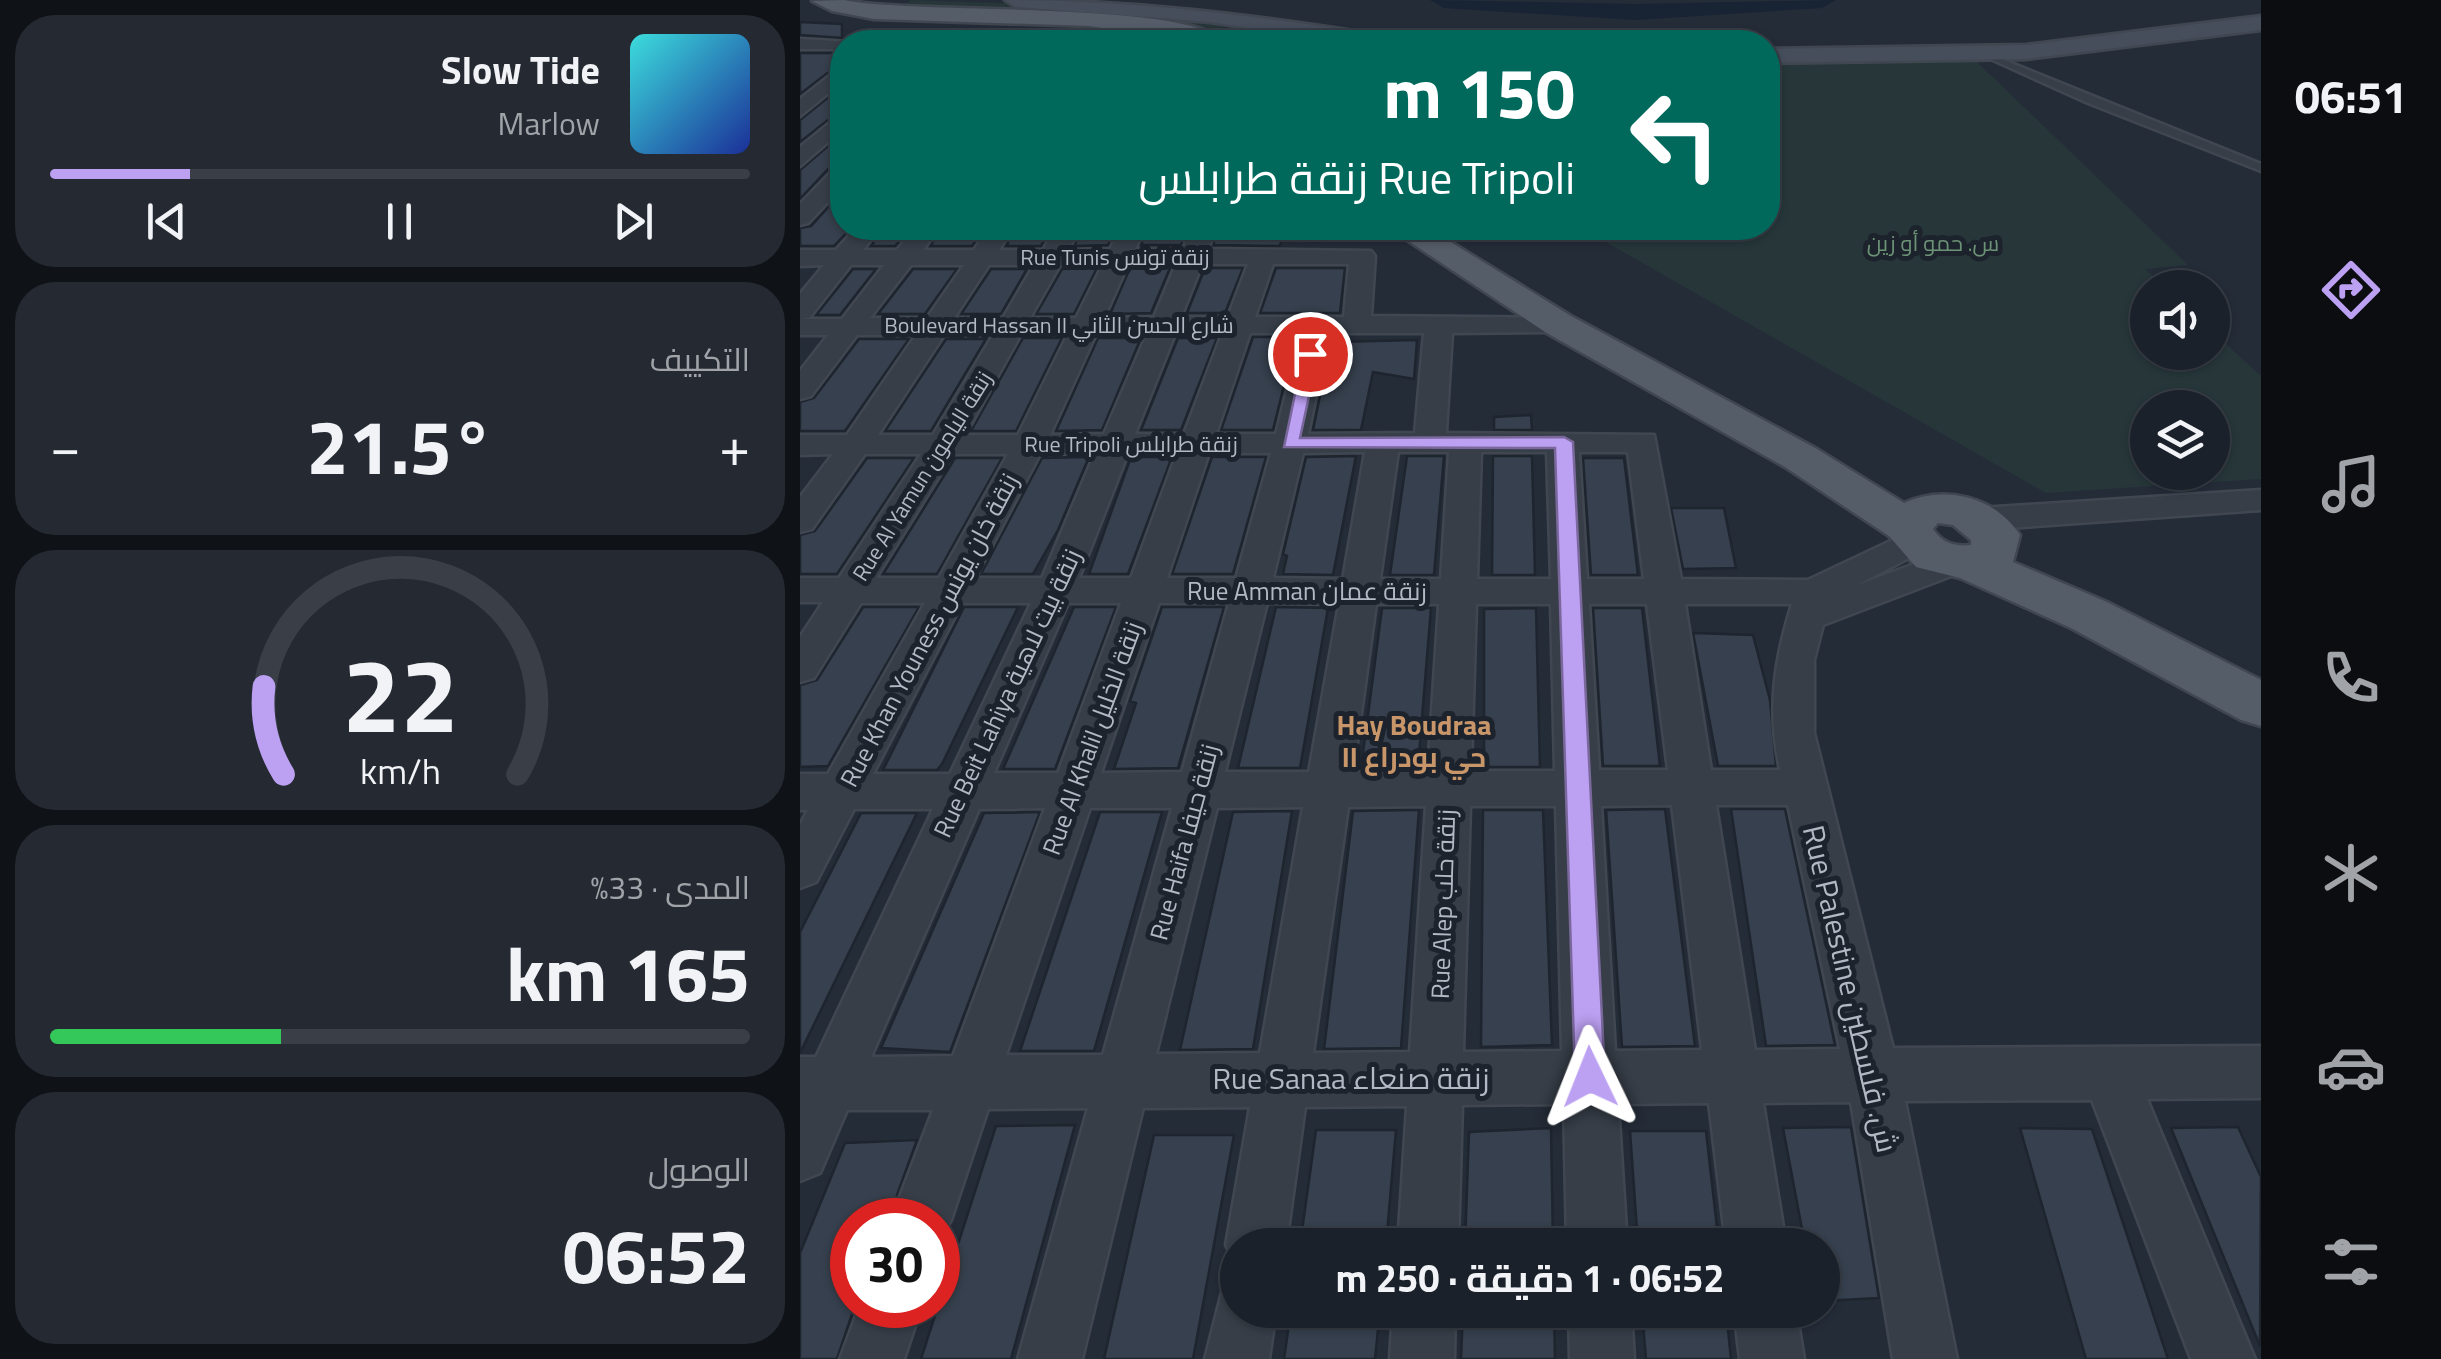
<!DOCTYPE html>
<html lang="ar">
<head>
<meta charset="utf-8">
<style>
	:root { --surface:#1b212a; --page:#242932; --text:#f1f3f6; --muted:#a0a3a8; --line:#393e47; --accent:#bca0f2 }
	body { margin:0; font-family:"Titillium Web",Cairo,sans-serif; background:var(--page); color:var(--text); direction:rtl; height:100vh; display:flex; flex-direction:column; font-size:38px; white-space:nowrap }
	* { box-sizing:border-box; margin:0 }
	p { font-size:32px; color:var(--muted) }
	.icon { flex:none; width:55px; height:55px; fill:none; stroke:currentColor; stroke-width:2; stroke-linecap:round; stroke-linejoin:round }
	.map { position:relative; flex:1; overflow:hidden; direction:ltr }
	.panel { display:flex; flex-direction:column; gap:15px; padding:15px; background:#0f1217; width:800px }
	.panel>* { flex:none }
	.top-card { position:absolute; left:30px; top:30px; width:950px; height:210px; border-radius:40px; box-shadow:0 2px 8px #0004,0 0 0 2px var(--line); direction:rtl; background:#00695c; color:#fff; overflow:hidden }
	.fabs { position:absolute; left:1330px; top:270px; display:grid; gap:20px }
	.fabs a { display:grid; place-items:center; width:100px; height:100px; border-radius:50%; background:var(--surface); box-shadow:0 2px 8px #0004,0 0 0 2px var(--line); font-size:50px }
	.speed { position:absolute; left:30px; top:1198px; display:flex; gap:20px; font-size:50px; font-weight:700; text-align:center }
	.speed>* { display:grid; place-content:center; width:130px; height:130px; border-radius:50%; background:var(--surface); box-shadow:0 2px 8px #0004,0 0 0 2px var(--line); line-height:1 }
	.speed .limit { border:15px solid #d22; background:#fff; color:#111 }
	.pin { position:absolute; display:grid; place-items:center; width:85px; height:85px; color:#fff; margin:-42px; border:5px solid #fff; border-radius:50%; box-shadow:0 2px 10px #0007 }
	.me { position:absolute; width:110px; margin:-55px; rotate:358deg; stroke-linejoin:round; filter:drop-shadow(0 0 8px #0008) }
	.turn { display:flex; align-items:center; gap:35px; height:210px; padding:0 40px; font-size:45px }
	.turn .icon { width:130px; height:130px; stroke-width:2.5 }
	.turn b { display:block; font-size:70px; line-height:85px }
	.big { font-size:75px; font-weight:700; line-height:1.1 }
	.panel .card { flex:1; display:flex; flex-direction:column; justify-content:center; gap:15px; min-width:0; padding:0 35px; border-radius:40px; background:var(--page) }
	.panel .dial { align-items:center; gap:0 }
	.dial svg { height:260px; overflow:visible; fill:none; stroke:var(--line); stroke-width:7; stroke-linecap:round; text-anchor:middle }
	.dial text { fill:var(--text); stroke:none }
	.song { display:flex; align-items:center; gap:30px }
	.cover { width:120px; height:120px; border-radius:15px; background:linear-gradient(135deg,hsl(180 70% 55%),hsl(230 70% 35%)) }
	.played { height:10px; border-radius:5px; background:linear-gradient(90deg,var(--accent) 20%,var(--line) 20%) }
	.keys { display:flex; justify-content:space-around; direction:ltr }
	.heat { display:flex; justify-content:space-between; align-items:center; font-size:55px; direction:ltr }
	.charge { height:15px; border-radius:8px; background:linear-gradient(90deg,#34c759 33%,var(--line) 0) }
	.trip { position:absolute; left:420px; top:1228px; width:620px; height:100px; border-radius:50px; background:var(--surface); box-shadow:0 2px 8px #0004,0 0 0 2px var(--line); font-weight:700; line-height:100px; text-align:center; direction:rtl }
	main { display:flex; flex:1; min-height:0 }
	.tabs { display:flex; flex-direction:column; width:180px; justify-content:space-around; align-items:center; background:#0b0d11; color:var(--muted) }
	.tabs .icon { width:70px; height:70px }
	.tabs .selected { color:var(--accent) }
	.tabs b { font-size:45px; color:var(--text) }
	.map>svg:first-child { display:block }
</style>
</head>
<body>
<main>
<nav class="tabs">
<b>06:51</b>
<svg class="icon selected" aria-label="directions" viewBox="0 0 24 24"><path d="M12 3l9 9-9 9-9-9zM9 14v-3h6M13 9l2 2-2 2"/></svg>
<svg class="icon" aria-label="music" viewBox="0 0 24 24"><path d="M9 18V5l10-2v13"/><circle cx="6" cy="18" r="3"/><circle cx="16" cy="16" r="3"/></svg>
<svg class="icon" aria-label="phone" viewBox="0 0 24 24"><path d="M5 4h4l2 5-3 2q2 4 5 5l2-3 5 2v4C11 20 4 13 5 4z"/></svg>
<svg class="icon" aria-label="climate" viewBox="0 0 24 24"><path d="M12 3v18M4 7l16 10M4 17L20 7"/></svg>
<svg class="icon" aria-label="car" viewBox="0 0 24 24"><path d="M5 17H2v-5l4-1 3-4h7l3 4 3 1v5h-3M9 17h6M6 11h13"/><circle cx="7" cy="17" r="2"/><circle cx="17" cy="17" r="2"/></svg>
<svg class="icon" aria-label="filters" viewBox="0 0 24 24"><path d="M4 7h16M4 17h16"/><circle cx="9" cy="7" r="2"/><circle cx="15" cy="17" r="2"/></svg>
</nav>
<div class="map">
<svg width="1461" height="1359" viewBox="0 0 1461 1359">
	<rect width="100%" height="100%" fill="#242c38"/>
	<path fill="#263639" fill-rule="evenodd" d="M111,0L293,6L437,20L418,29L286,10L105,5Z
		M1174,59L1388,265L1345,269L1365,287L1348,288V352H1412L1413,332L1461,376V479L1246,493L781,228H968V60ZM1348,408H1412V472H1348Z"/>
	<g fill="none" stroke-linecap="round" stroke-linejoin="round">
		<path fill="#182334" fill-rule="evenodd" d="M630,0L835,4L1036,0L1022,8L835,20L644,8Z"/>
	</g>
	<path fill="#36404e" stroke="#1e252f" stroke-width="2.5" d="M0,22L42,24V38L0,35Z
		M0,53H42V62L0,94Z
		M42,86V109L0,142V120Z
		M42,134V164L31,166L0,199V170Z
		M42,192V228H51L34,246H0V228L11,226Z
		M84,228H111L95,246H71Z
		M143,228H185L172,246H130Z
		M217,228H252L241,246H206Z
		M284,228H317L308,245L274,246Z
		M349,228H388L381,245H341Z
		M419,228H484L480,246L413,245Z
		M297,268L274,314H236L262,269Z
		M330,268H370L351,313L310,314Z
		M405,268H443L425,313H387Z
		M476,268H545L540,313H460Z
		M53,269H76L40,315H16Z
		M113,269H157L125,314H78Z
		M191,269H227L201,314H161Z
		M453,337H496L473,430H421Z
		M532,337H537L536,342L617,340L614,379L573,372L561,430H513Z
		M223,338H262L216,431H171Z
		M298,338H341L302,430L256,431Z
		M378,338H417L381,430H341Z
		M59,339H109L45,431H0V402L14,398Z
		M146,339H186L131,431H85Z
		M731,415L732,430H694V417Z
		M556,456L533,575L483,574L487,556L483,554L506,457Z
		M607,456H644L634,575H590Z
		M693,456H732L735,575H692Z
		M289,457L258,530L233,574H181L242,458Z
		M331,457H372L328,574H289Z
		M412,457H466L433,574H372Z
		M67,458H114L37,574H0V535L15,531Z
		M155,458H202L137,574H83Z
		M783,458H824L838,575H791Z
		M871,508H924L936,568L883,569Z
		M63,607H119L28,766L0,767V685L17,680Z
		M164,607H218L142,764L137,770H83Z
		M274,607H316L255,769H203Z
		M362,607H424L378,768L314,769L336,703L330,701Z
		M476,607L528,608L500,768H438Z
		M582,608H631L618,767L561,768Z
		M736,608L740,767H684V609Z
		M793,608H842L860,766H803Z
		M893,633L953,635L970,700L976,766H918Z
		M865,809L895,1046L822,1047L806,810Z
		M931,809H985L1035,1045L966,1046Z
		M615,810H619L601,1048L524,1049L553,811Z
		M683,810H743L752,1045L681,1047Z
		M492,811L453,1049L380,1050L433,812Z
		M240,812L150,1052L81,1048L184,813Z
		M300,812H362L294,1051H220Z
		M61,813H117L0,1053V932Z
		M275,1125L211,1359H121L196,1126Z
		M1051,1127L1079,1298L1022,1301V1245H1005L983,1128Z
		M1438,1127L1461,1177L1460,1346L1371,1128Z
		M751,1128L753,1245H665L669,1132Z
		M1220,1128L1292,1129L1368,1359H1286Z
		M516,1130H596L586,1245H500Z
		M830,1131H906L919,1245H838Z
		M354,1135H434L393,1359H304Z
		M117,1140L88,1220H52V1314L37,1359H0V1253L45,1143Z
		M491,1310H580L575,1359H484Z
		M663,1310H754L755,1359H661Z
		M842,1310H926L931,1359H846Z"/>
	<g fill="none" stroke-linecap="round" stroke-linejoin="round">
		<g stroke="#404751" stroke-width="5">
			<path id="service" d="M1184,52L1461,164V171L1288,103L1184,56Z"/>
		</g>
		<g stroke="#404751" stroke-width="5">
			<path id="minor" d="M137,37H325L334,42H128Z
				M0,39L50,42H42V49H0Z
				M42,66V82L0,116V99Z
				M42,113V130L0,166V147Z
				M42,167V187L8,223L0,225V204L34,169Z
				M56,228H80L63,250H97L115,228H139L123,250H174L189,228H213L199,250H243L256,228H280L268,250L310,249L321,228H345L335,249H383L392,228H416L408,249L571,251L575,256L571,316L768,318L772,324L768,330L758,332L652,333L646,433L854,435L881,579L1008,580L1114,530L1126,533L1132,541L1126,549L1055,586L1141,554H1167L1172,562L1167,570L1023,625L1014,660V733L1093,1048L1461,1046V1098L1347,1099L1455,1359H1391L1292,1100L1105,1101L1157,1359H1093L1051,1102L963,1103L986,1245H926L909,1103L818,1104L827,1245H767L764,1104L662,1105L658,1245H598L607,1106L505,1107L486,1245H438V1267L426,1245L450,1107L343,1108L282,1359H218L288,1108L188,1109L151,1220L138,1243V1220H91L133,1110H47L20,1173L0,1181V1057H16L133,809H54L16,882L0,888V825L8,810H0V774H28L125,603H61L14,678L0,682V637L23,602H0V578H39L121,454H65L12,529L0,532V497L33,454L0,455V435H47L116,335H57L11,396L0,399V371L28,335H0V294L24,265L0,266V250H36ZM303,264L276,318H230L260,265ZM328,264H376L354,317L304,318ZM402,264H448L428,317H381ZM473,264H549L544,317H455ZM51,265H84L42,319H2L10,317ZM111,265H164L127,318H70ZM189,265H234L203,318H154ZM450,333H501L476,434H416ZM529,333H624L615,433L508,434ZM221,334H268L218,435H165ZM296,334H347L304,434L250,435ZM375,334H422L384,434H335ZM144,335H193L133,435H78ZM565,452L543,579L473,578L503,453ZM598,452H649L641,579H580ZM681,452H747L751,579H677ZM779,452H828L844,579H787ZM295,453L242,578H175L240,454ZM328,453H377L331,578H279ZM409,453H471L436,578H367ZM153,454H208L139,578H76ZM162,603H231L150,774H73ZM268,603H321L258,773H194ZM359,603H429L382,772L301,773ZM467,603L539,604L509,772H425ZM576,604H639L628,771L553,772ZM676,604H751L755,771H671ZM789,604H847L868,770H799ZM885,604H992C974,661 967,711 980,770H911ZM872,805L902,1050L815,1051L801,806ZM916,805H988L1040,1049L955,1050ZM626,806L610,1052L513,1053L548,807ZM670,806H756L762,1051L663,1052ZM503,807L460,1053L356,1054L417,808ZM245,808L153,1056L71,1057L179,809ZM290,808H372L303,1055H206Z
				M1461,490V510L1181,530L1169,527L1164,519L1169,511L1181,508Z
				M438,1282V1310H476L469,1359H405L423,1288Z
				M60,1305H122L104,1359H40Z
				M593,1310H655L654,1359H590Z
				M769,1310H831L834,1359H770Z
				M934,1310H996L1004,1359H940Z"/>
		</g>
		<g stroke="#404751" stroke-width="5">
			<path id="secondary" d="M205,0C334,0 452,15 579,35L591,42H537L410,22L216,7Z
				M1461,16V30L1226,59L968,63V49L1226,45Z"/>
		</g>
		<g stroke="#404751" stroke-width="5">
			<path id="primary" d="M44,0C116,15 386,0 426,42H390L289,26L74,19L32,11L12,1Z
				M589,228H628L771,316L1017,449L1104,503C1144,485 1195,496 1220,535L1213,562L1307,602L1461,680V726L1441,720L1271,628L1160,578L1116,567L1089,536L985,467L745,332ZM1138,523L1153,525L1171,540V545C1155,547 1142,543 1133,529Z"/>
		</g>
		<use href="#service" fill="#373e48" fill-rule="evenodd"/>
		<use href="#minor" fill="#373e48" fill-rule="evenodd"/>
		<use href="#secondary" fill="#464d5b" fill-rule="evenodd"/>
		<use href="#primary" fill="#555d68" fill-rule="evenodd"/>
	</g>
	<path fill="#bca0f2" stroke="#7a689d" stroke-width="2.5" d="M504,351L518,354L500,438L764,437L773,442L805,1077L801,1088L790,1092L779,1088L775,1077L755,448L484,447Z"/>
	<g text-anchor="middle" stroke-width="10" stroke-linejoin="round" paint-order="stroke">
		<g font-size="22" fill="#6c9376" stroke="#1d232d">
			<text x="1133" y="251">س. حمو أو زين</text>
		</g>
		<g font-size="22" fill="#b2b9c4" stroke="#1d232d">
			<text x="315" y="265">Rue Tunis زنقة تونس</text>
			<text x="259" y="333">Boulevard Hassan II شارع الحسن الثاني</text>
			<text x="331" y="452">Rue Tripoli زنقة طرابلس</text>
			<text transform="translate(122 476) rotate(-58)" y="8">Rue Al Yamun زنقة اليامون</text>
		</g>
		<g font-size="25" fill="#b2b9c4" stroke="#1d232d">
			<text x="507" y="600">Rue Amman زنقة عمان</text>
			<text transform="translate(129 630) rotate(-62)" y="9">Rue Khan Youness زنقة خان يونس</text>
			<text transform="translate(207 693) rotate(-65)" y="9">Rue Beit Lahiya زنقة بيت لاهية</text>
			<text transform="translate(292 738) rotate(-70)" y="9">Rue Al Khalil زنقة الخليل</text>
			<text transform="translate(384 842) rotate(-75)" y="9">Rue Haifa زنقة حيفا</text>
			<text transform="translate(643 904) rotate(-88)" y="9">Rue Alep زنقة حلب</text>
		</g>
		<g font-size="28" font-weight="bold" fill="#c99669" stroke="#1d232d">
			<text x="614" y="735">Hay Boudraa<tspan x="614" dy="32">II حي بودراع</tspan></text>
		</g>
		<g font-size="30" fill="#b2b9c4" stroke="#1d232d">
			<text transform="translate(1050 989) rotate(77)" y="10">Rue Palestine ش. فلسطين</text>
			<text x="551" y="1089">Rue Sanaa زنقة صنعاء</text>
		</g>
	</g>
</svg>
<div class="fabs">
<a><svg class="icon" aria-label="sound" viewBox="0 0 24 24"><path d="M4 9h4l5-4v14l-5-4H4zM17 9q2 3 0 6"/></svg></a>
<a><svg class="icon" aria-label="layers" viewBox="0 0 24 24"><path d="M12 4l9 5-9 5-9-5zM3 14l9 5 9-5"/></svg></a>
</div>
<div class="speed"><div class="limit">30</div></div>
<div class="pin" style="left:510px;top:354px;background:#d93025"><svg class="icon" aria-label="arrive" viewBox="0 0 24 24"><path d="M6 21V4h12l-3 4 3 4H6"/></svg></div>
<svg class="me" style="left:790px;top:1077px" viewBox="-20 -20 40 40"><path d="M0-17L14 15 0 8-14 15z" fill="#bca0f2" stroke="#fff" stroke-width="4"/></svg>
<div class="trip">06:52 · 1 دقيقة · 250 m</div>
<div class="top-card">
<div class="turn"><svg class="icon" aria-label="left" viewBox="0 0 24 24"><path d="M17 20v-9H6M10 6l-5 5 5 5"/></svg><div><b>150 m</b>Rue Tripoli زنقة طرابلس</div></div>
</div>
</div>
<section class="panel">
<div class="card">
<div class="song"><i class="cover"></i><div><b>Slow Tide</b><p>Marlow</p></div></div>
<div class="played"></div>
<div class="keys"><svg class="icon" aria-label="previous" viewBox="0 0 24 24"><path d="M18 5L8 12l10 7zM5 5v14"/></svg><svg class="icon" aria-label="pause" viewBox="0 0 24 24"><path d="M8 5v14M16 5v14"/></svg><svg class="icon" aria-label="next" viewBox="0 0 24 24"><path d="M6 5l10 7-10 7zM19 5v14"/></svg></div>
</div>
<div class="card"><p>التكييف</p>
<div class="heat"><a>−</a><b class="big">21.5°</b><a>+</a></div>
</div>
<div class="card dial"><svg viewBox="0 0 100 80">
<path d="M14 69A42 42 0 1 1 86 69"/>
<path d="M14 69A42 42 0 0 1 8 42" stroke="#bca0f2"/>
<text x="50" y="56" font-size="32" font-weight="700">22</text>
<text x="50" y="72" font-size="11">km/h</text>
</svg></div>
<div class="card"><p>المدى · 33%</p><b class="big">165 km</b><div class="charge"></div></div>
<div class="card"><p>الوصول</p><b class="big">06:52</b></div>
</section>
</main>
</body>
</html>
